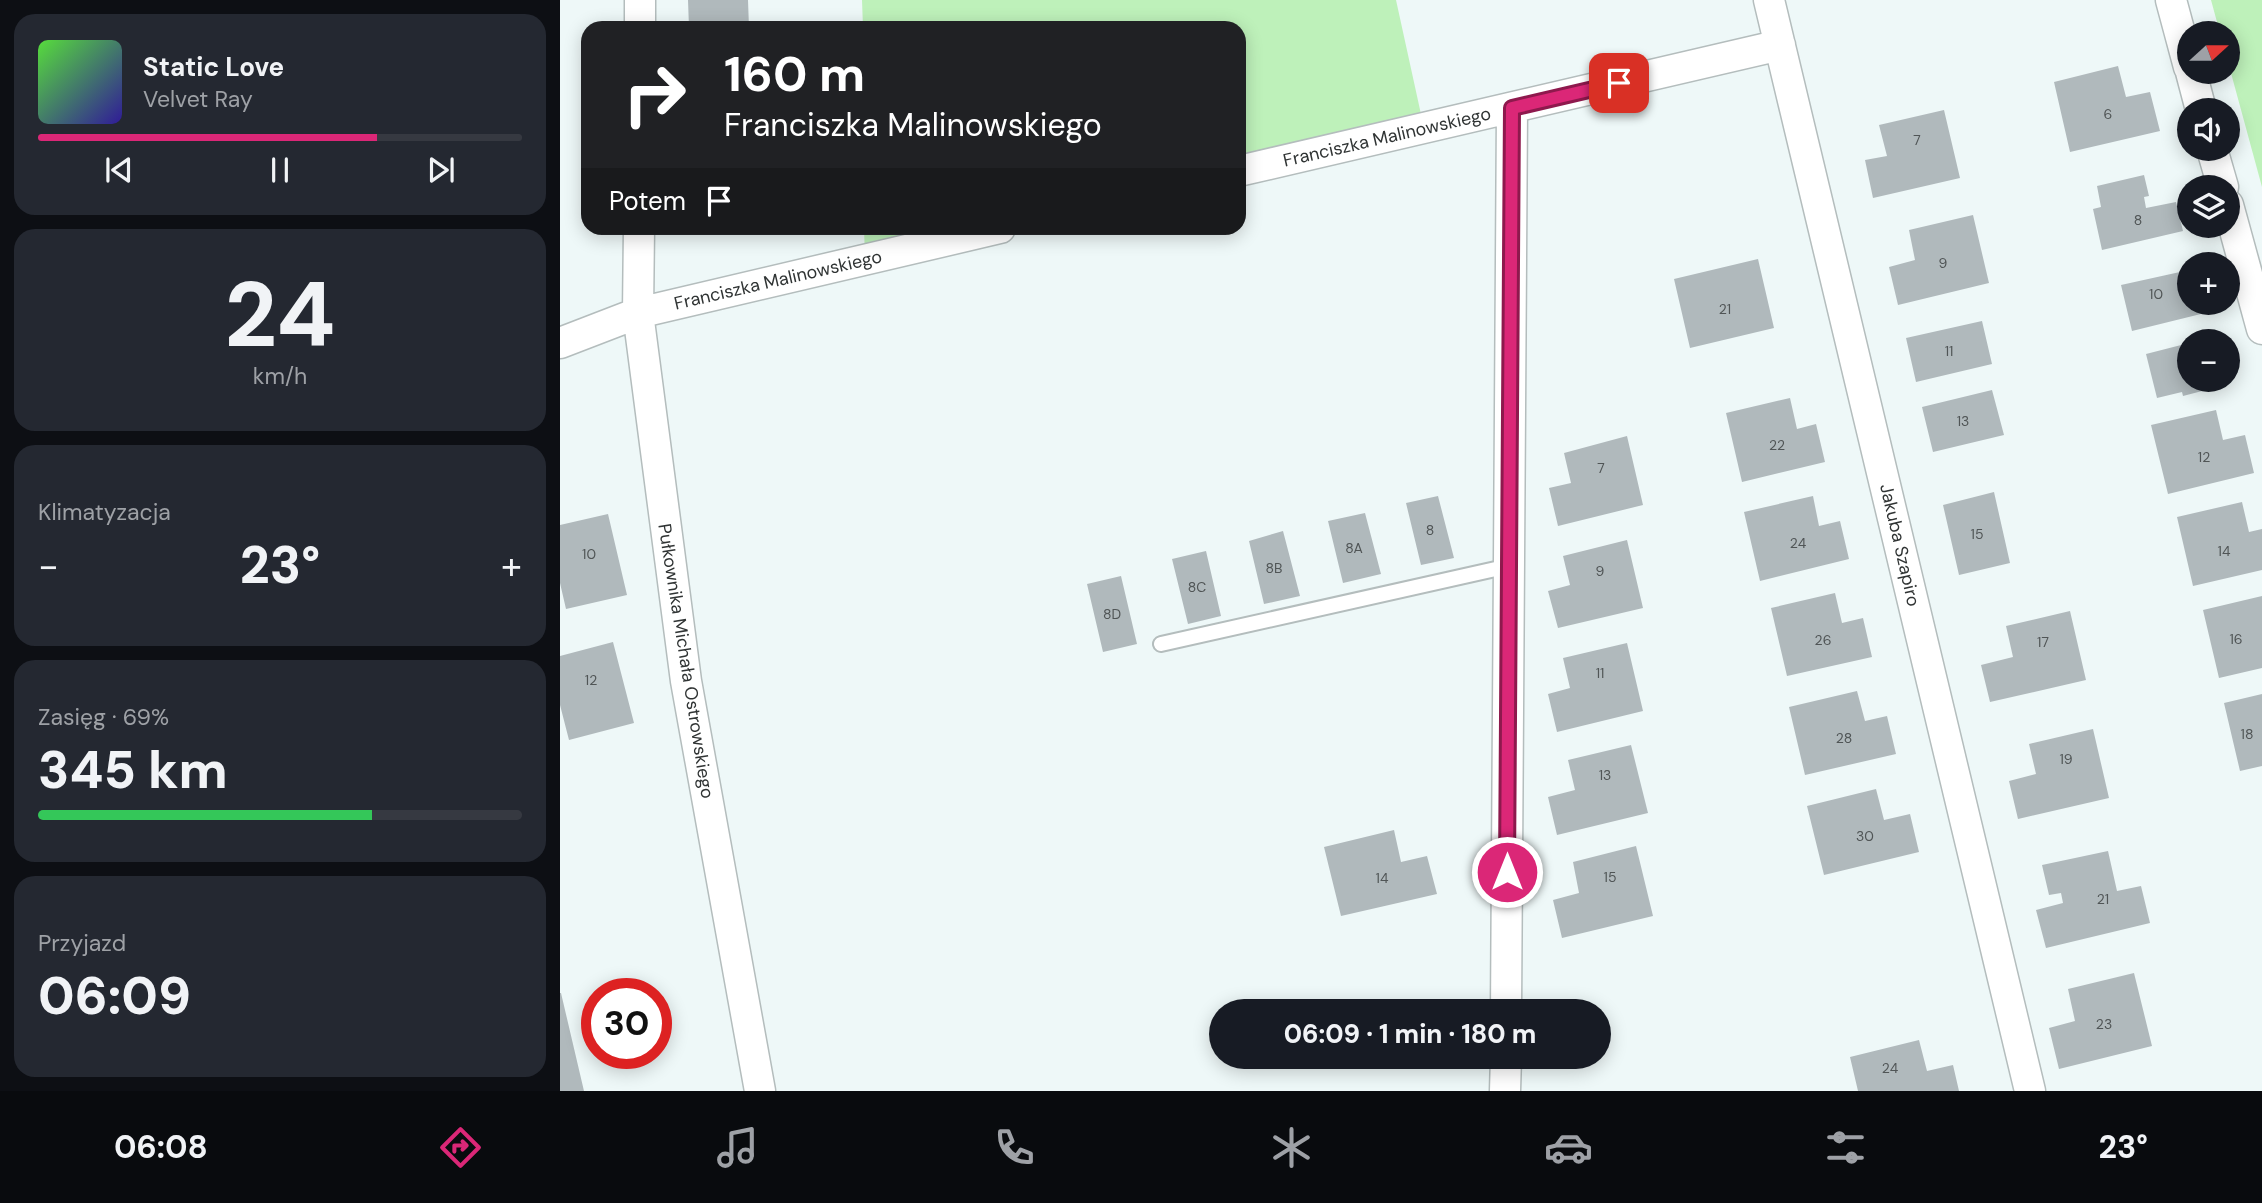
<!DOCTYPE html>
<html lang="pl">
<head>
<meta charset="utf-8">
<style>
	:root { --surface:#171b24; --page:#242831; --text:#f1f3f6; --muted:#9ea1a6; --line:#363941; --accent:#db2777 }
	body { margin:0; font-family:"DM Sans",sans-serif; background:var(--page); color:var(--text); height:100vh; display:flex; flex-direction:column; font-size:26px; white-space:nowrap }
	* { box-sizing:border-box; margin:0 }
	p { font-size:23px; color:var(--muted) }
	.icon { flex:none; width:38px; height:38px; fill:none; stroke:currentColor; stroke-width:2; stroke-linecap:round; stroke-linejoin:round }
	.map { position:relative; flex:1; overflow:hidden }
	.drawer { display:flex; flex-direction:column; gap:14px; padding:14px; background:#0d0f14; width:560px }
	.drawer>* { flex:none }
	.top-card { position:absolute; left:21px; top:21px; width:665px; height:214px; border-radius:21px; box-shadow:0 4px 18px #0003; background:#202124; color:#fff; overflow:hidden }
	.needle { width:46px; rotate:69deg }
	.controls { position:absolute; left:1617px; top:21px; display:grid; gap:14px }
	.controls a { display:grid; place-items:center; width:63px; height:63px; border-radius:50%; background:var(--surface); box-shadow:0 4px 18px #0003; font-size:35px }
	.speed { position:absolute; left:21px; top:978px; display:flex; gap:14px; font-size:35px; font-weight:700; text-align:center }
	.speed>* { display:grid; place-content:center; width:91px; height:91px; border-radius:50%; background:var(--surface); box-shadow:0 4px 18px #0003; line-height:1 }
	.speed .limit { border:10px solid #d22; background:#fff; color:#111 }
	.pin { position:absolute; display:grid; place-items:center; width:60px; height:60px; color:#fff; margin:-30px; border-radius:14px; box-shadow:0 4px 10px #0006 }
	.me { position:absolute; width:77px; margin:-38px; rotate:0deg; stroke-linejoin:round; filter:drop-shadow(0 0 5px #0008) }
	.turn { display:flex; align-items:center; gap:24px; height:147px; padding:0 28px; font-size:32px }
	.turn .icon { width:91px; height:91px; stroke-width:2.5 }
	.turn b { display:block; font-size:49px; line-height:60px }
	.then { display:flex; align-items:center; height:66px; padding:0 28px; background:#0003; gap:14px; font-size:26px }
	.big { font-size:52px; font-weight:800; line-height:1.1 }
	.drawer .tile { flex:1; display:flex; flex-direction:column; justify-content:center; gap:10px; min-width:0; padding:0 24px; border-radius:21px; background:var(--page) }
	.drawer .dial { align-items:center; gap:0 }
	.dial b { font-size:91px; line-height:1 }
	.song { display:flex; align-items:center; gap:21px }
	.cover { width:84px; height:84px; border-radius:10px; background:linear-gradient(135deg,hsl(110 70% 55%),hsl(250 70% 35%)) }
	.played { height:7px; border-radius:4px; background:linear-gradient(90deg,var(--accent) 70%,var(--line) 70%) }
	.keys { display:flex; justify-content:space-around; direction:ltr }
	.heat { display:flex; justify-content:space-between; align-items:center; font-size:38px; direction:ltr }
	.charge { height:10px; border-radius:5px; background:linear-gradient(90deg,#34c759 69%,var(--line) 0) }
	.trip { position:absolute; left:649px; top:999px; width:402px; height:70px; border-radius:35px; background:var(--surface); box-shadow:0 4px 18px #0003; font-weight:800; line-height:70px; text-align:center }
	.tab-bar { display:flex; height:112px; justify-content:space-around; align-items:center; background:#090b0e; color:var(--muted) }
	.tab-bar .icon { width:49px; height:49px }
	.tab-bar .on { color:var(--accent) }
	.tab-bar b { font-size:32px; color:var(--text) }
	main { display:flex; flex:1; min-height:0 }
	.map>svg:first-child { display:block }
</style>
</head>
<body>
<main>
<section class="drawer">
<div class="tile">
<div class="song"><i class="cover"></i><div><b>Static Love</b><p>Velvet Ray</p></div></div>
<div class="played"></div>
<div class="keys"><svg class="icon" aria-label="previous" viewBox="0 0 24 24"><path d="M18 5L8 12l10 7zM5 5v14"/></svg><svg class="icon" aria-label="pause" viewBox="0 0 24 24"><path d="M8 5v14M16 5v14"/></svg><svg class="icon" aria-label="next" viewBox="0 0 24 24"><path d="M6 5l10 7-10 7zM19 5v14"/></svg></div>
</div>
<div class="tile dial"><b>24</b><p>km/h</p></div>
<div class="tile"><p>Klimatyzacja</p>
<div class="heat"><a>−</a><b class="big">23°</b><a>+</a></div>
</div>
<div class="tile"><p>Zasięg · 69%</p><b class="big">345 km</b><div class="charge"></div></div>
<div class="tile"><p>Przyjazd</p><b class="big">06:09</b></div>
</section>
<div class="map">
<svg width="1702" height="1091" viewBox="0 0 1702 1091">
	<rect width="100%" height="100%" fill="#eef8f8"/>
	<path fill="#bef1ba" d="M302,0H836L864,128L679,171V28H303Z
		M1651,0H1702V187L1668,62V33H1660Z
		M304,228H440L305,259Z"/>
	<path fill="#b0b9bc" d="M128,0H188L189,28H129Z
		M1558,66L1566,97L1590,92L1600,131L1510,152L1494,82Z
		M1384,110L1400,178L1313,198L1305,160L1327,156L1319,125Z
		M1584,175L1589,196L1584,197L1586,208L1616,202L1623,231L1542,250L1533,209L1541,207L1537,186Z
		M1413,215L1429,283L1338,305L1329,267L1355,260L1349,230Z
		M1198,259L1214,328L1130,348L1114,279Z
		M1629,270V303H1646L1649,312L1572,331L1561,285Z
		M1422,321L1432,364L1356,382L1346,338Z
		M1629,343V380H1668L1669,384L1623,396L1622,392L1597,398L1586,354Z
		M1432,390L1444,435L1373,452L1362,407Z
		M1230,398L1237,429L1256,424L1265,462L1182,482L1166,413Z
		M1656,410L1663,440L1685,435L1694,473L1608,494L1591,425Z
		M1067,436L1083,505L998,526L989,488L1011,483L1004,453Z
		M1434,492L1450,563L1399,575L1383,505Z
		M878,496L894,558L861,565L846,503Z
		M1253,496L1259,526L1280,521L1289,559L1200,581L1184,512Z
		M1682,502L1689,532L1702,529V570L1633,586L1617,517Z
		M805,513L821,574L783,583L768,521Z
		M48,514L67,595L6,609L0,583V525Z
		M723,531L740,596L704,604L689,541Z
		M1067,540L1083,608L998,628L988,591L1010,585L1003,556Z
		M646,551L661,616L628,624L612,559Z
		M561,576L577,644L543,652L527,584Z
		M1275,593L1282,623L1303,618L1312,657L1227,676L1211,608Z
		M1702,596V668L1659,678L1643,610Z
		M1510,611L1526,680L1430,702L1421,665L1453,657L1446,626Z
		M53,642L74,723L9,740L0,705V656Z
		M1067,643L1083,711L997,732L988,694L1010,688L1003,658Z
		M1297,691L1305,721L1327,716L1336,754L1245,775L1229,707Z
		M1702,694V766L1680,771L1664,703Z
		M1533,729L1549,798L1458,819L1449,781L1476,774L1469,744Z
		M1071,745L1088,813L997,835L988,797L1015,790L1008,760Z
		M1316,789L1324,820L1350,814L1359,852L1264,875L1247,806Z
		M834,830L841,862L867,856L877,894L781,916L764,847Z
		M1076,846L1093,916L1002,938L993,900L1019,893L1013,862Z
		M1548,851L1557,891L1581,886L1590,923L1486,948L1476,910L1503,903L1501,893L1489,895L1482,865Z
		M1574,973L1592,1046L1499,1069L1489,1028L1515,1021L1508,989Z
		M0,993H1L24,1091H0Z
		M1359,1040L1367,1071L1393,1065L1399,1091H1298L1290,1057Z"/>
	<g fill="none" stroke-linecap="round" stroke-linejoin="round">
		<g stroke="#b4bdbd" stroke-width="18">
			<path id="lane" d="M601,644L949,566"/>
		</g>
		<g stroke="#b4bdbd" stroke-width="33">
			<path id="street" d="M1209,0L1470,1091
				M1611,0L1629,67
				M80,28V0
				M1631,72L1641,110
				M1652,149L1663,187
				M679,171L1220,45
				M1668,205L1702,329
				M79,228L78,313L126,681L200,1091
				M0,343L78,313L440,228
				M946,1012L952,108
				M945,1091L946,1057"/>
		</g>
		<use href="#lane" stroke="#fff" stroke-width="14"/>
		<use href="#street" stroke="#fff" stroke-width="30"/>
	</g>
	<g fill="none" stroke-linecap="round" stroke-linejoin="round">
		<g stroke="#8e194d" stroke-width="18">
			<path id="route" d="M947,872L952,108L1059,83"/>
		</g>
		<use href="#route" stroke="#db2777" stroke-width="12"/>
	</g>
	<g text-anchor="middle" stroke-width="5" stroke-linejoin="round" paint-order="stroke">
		<g font-size="14" fill="#505556">
			<text x="1548" y="119">6</text>
			<text x="1357" y="145">7</text>
			<text x="1578" y="225">8</text>
			<text x="1383" y="268">9</text>
			<text x="1596" y="299">10</text>
			<text x="1165" y="314">21</text>
			<text x="1389" y="356">11</text>
			<text x="1403" y="426">13</text>
			<text x="1217" y="450">22</text>
			<text x="1644" y="462">12</text>
			<text x="1041" y="473">7</text>
			<text x="870" y="535">8</text>
			<text x="1417" y="539">15</text>
			<text x="1238" y="548">24</text>
			<text x="794" y="553">8A</text>
			<text x="1664" y="556">14</text>
			<text x="29" y="559">10</text>
			<text x="714" y="573">8B</text>
			<text x="1040" y="576">9</text>
			<text x="637" y="592">8C</text>
			<text x="552" y="619">8D</text>
			<text x="1676" y="644">16</text>
			<text x="1263" y="645">26</text>
			<text x="1483" y="647">17</text>
			<text x="1040" y="678">11</text>
			<text x="31" y="685">12</text>
			<text x="1687" y="739">18</text>
			<text x="1284" y="743">28</text>
			<text x="1506" y="764">19</text>
			<text x="1045" y="780">13</text>
			<text x="1305" y="841">30</text>
			<text x="1050" y="882">15</text>
			<text x="822" y="883">14</text>
			<text x="1543" y="904">21</text>
			<text x="1544" y="1029">23</text>
			<text x="1330" y="1073">24</text>
		</g>
		<g font-size="18" fill="#303434" stroke="#fff">
			<text transform="translate(827 137) rotate(-13)" y="6">Franciszka Malinowskiego</text>
			<text transform="translate(218 280) rotate(-13)" y="6">Franciszka Malinowskiego</text>
			<text transform="translate(1340 545) rotate(77)" y="6">Jakuba Szapiro</text>
			<text transform="translate(126 661) rotate(81)" y="6">Pułkownika Michała Ostrowskiego</text>
		</g>
	</g>
</svg>
<div class="controls">
<a><svg class="needle" viewBox="-14 -14 28 28"><path d="M0-13l5 13h-10z" fill="#e53935"/><path d="M0 13l5-13h-10z" fill="#9ea1a6"/></svg></a>
<a><svg class="icon" aria-label="sound" viewBox="0 0 24 24"><path d="M4 9h4l5-4v14l-5-4H4zM17 9q2 3 0 6"/></svg></a>
<a><svg class="icon" aria-label="layers" viewBox="0 0 24 24"><path d="M12 4l9 5-9 5-9-5zM3 14l9 5 9-5"/></svg></a>
<a>+</a>
<a>−</a>
</div>
<div class="speed"><div class="limit">30</div></div>
<div class="pin" style="left:1059px;top:83px;background:#d93025"><svg class="icon" aria-label="arrive" viewBox="0 0 24 24"><path d="M6 21V4h12l-3 4 3 4H6"/></svg></div>
<svg class="me" style="left:947px;top:872px" viewBox="-20 -20 40 40"><circle r="17" fill="#db2777" stroke="#fff" stroke-width="3"/><path d="M0-11L8 9 0 5-8 9z" fill="#fff"/></svg>
<div class="trip">06:09 · 1 min · 180 m</div>
<div class="top-card">
<div class="turn"><svg class="icon" aria-label="right" viewBox="0 0 24 24"><path d="M7 20v-9h11M14 6l5 5-5 5"/></svg><div><b>160 m</b>Franciszka Malinowskiego</div></div>
<div class="then">Potem<svg class="icon" aria-label="arrive" viewBox="0 0 24 24"><path d="M6 21V4h12l-3 4 3 4H6"/></svg></div>
</div>
</div>
</main>
<nav class="tab-bar">
<b>06:08</b>
<svg class="icon on" aria-label="directions" viewBox="0 0 24 24"><path d="M12 3l9 9-9 9-9-9zM9 14v-3h6M13 9l2 2-2 2"/></svg>
<svg class="icon" aria-label="music" viewBox="0 0 24 24"><path d="M9 18V5l10-2v13"/><circle cx="6" cy="18" r="3"/><circle cx="16" cy="16" r="3"/></svg>
<svg class="icon" aria-label="phone" viewBox="0 0 24 24"><path d="M5 4h4l2 5-3 2q2 4 5 5l2-3 5 2v4C11 20 4 13 5 4z"/></svg>
<svg class="icon" aria-label="climate" viewBox="0 0 24 24"><path d="M12 3v18M4 7l16 10M4 17L20 7"/></svg>
<svg class="icon" aria-label="car" viewBox="0 0 24 24"><path d="M5 17H2v-5l4-1 3-4h7l3 4 3 1v5h-3M9 17h6M6 11h13"/><circle cx="7" cy="17" r="2"/><circle cx="17" cy="17" r="2"/></svg>
<svg class="icon" aria-label="filters" viewBox="0 0 24 24"><path d="M4 7h16M4 17h16"/><circle cx="9" cy="7" r="2"/><circle cx="15" cy="17" r="2"/></svg>
<b>23°</b>
</nav>
</body>
</html>
